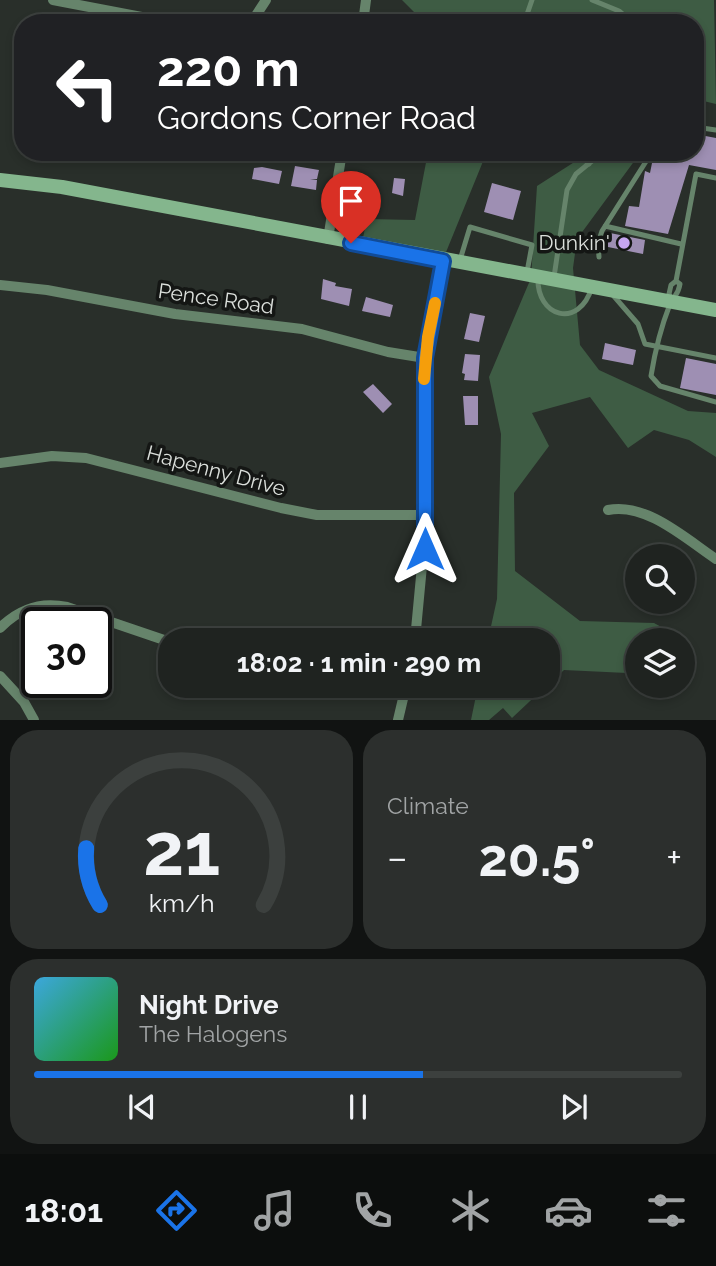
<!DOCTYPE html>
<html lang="en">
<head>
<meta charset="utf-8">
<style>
	:root { --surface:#1f2320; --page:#2c2f2d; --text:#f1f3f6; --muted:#a1a4a5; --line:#3c403e; --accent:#1a73e8 }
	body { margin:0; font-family:Raleway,sans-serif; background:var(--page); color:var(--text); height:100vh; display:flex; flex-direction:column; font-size:26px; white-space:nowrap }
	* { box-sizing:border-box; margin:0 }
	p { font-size:23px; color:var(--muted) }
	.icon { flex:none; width:38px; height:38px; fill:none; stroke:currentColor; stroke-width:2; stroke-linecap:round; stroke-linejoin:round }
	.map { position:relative; height:720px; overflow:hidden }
	.drawer { display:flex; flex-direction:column; gap:10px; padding:10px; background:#111312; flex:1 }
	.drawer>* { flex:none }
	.hud { position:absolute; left:14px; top:14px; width:690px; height:147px; border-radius:28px; box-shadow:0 4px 10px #0003,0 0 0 2px var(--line); background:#202124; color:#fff; overflow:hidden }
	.buttons { position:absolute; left:625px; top:544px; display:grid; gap:14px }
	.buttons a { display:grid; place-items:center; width:70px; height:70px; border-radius:50%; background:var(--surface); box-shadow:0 4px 10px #0003,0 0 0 2px var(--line); font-size:35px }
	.speed { position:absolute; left:21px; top:607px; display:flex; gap:14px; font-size:35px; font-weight:700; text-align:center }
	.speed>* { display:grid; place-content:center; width:91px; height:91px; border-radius:50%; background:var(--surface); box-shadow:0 4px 10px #0003,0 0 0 2px var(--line); line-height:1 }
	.speed .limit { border:4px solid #111; border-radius:10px; background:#fff; color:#111 }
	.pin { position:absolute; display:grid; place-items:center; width:60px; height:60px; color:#fff; margin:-72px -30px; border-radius:50% 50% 50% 0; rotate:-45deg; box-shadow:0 0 7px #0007 }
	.pin .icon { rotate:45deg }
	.me { position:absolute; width:77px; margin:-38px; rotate:0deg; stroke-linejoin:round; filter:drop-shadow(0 0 5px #0008) }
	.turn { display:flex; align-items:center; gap:24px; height:147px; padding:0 28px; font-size:32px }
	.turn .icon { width:91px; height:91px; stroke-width:2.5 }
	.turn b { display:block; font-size:49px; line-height:60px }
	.big { font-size:52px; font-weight:700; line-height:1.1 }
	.drawer .tile { flex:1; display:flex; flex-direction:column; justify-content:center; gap:10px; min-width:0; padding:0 24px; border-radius:28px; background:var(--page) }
	.drawer .dial { align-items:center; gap:0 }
	.dial svg { height:182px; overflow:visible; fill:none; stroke:var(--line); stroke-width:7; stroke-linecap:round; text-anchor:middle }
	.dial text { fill:var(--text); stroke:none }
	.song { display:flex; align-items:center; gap:21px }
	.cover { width:84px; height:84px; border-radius:10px; background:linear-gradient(135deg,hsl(200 70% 55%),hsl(120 70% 35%)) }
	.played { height:7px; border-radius:4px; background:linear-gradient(90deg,var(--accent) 60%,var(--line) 60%) }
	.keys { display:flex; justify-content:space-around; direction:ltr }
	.heat { display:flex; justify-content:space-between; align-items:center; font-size:38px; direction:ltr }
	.drawer .tiles { flex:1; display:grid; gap:10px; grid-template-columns:1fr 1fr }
	.tile:last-child { grid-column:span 2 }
	.trip { position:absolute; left:158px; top:628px; width:402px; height:70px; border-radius:28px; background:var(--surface); box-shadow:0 4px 10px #0003,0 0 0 2px var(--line); font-weight:700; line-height:70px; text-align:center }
	.dock { display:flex; height:112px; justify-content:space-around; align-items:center; background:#0c0e0d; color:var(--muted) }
	.dock .icon { width:49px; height:49px }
	.dock .on { color:var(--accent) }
	.dock b { font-size:32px; color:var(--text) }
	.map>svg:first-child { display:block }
</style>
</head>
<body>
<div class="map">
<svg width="716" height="720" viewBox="0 0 716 720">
	<rect width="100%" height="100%" fill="#292f2a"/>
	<path fill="#3e5c44" d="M402,0H714L716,104L695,99V23H425Z
		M428,152H493L484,159L442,262L361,247L367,219L415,220Z
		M590,152H641L577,239L573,268L580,345L599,370L688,411L716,413V457L689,440L654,430L628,448L590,397L532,413L549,446L514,493L515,571L580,621L654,623L689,642L695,665L683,662L682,640H637V666L627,673L564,670L548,685V640H488L497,599L501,434L489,377L531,278L537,186Z
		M478,686H546L512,718L503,708L489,720H471Z"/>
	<path fill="#9e8fb3" d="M695,134L716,138V170L689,165L668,234L625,226L629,206L639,207L645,171L650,173L653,158L679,162L680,152H695Z
		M295,166L319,170L317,179H310L317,180L316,190L291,186Z
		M262,167L282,171L279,184L252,179L254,168Z
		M394,178L405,179L403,196L392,193Z
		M492,183L521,191L513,220L484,212Z
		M605,232L645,240L643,254L603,246Z
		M323,279L336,283L335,286L352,289L349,306L321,299Z
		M366,297L393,305L390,317L362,311Z
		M470,313L485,316L479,342L464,339Z
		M605,343L636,350L633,365L602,359Z
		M465,354L480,355L478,381L464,380L465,374L462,373Z
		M686,358L716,364V395L680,388Z
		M373,384L392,404L383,413L363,392Z
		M463,396H478V425H465Z"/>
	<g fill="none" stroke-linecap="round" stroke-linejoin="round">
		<path stroke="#66846b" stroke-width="5" d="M592,0L619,11L633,23
			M524,23L532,0
			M695,127L716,130
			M577,152L589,164
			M605,226L681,244
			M599,257L598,243L602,231L652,152
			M460,260L470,227L532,245L527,272
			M538,277C536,317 579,330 592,287
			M554,277L567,190L576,174L603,152
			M676,281L680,284C678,296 674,295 670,304C661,327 655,351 651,376L660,386L716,402
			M612,294L638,324L645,344L716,358
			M672,299L669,294L671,285L676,281L696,174L716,178"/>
		<path stroke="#66846b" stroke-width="10" d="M53,0L173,23
			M251,23L266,0
			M363,23L366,0
			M328,239L342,152
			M0,285L47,290L175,314L302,329L388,352L425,358
			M0,463L52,456L86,458L281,508L317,515H425
			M608,510C646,502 686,539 716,559
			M0,628C19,609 40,601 67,607L170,642
			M415,640L425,534V358L443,261
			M0,676L24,702L34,720
			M398,720L406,686"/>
		<path stroke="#84b68d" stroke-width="14" d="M0,180L62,187L716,310"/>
	</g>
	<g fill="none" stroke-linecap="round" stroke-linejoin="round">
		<g stroke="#114b97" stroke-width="18">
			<path id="route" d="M351,243L443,261L425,358V549"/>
		</g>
		<use href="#route" stroke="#1a73e8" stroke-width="12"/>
		<path stroke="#f59e0b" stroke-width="12" d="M424,379L428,337L435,303"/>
	</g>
	<circle fill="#c6a6f0" stroke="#141614" stroke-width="2.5" cx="624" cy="243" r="7"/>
	<g text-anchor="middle" stroke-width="7" stroke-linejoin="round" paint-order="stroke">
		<g font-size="21" fill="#dbdfdb" stroke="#141614" text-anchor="end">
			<text x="610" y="250">Dunkin'</text>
		</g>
		<g font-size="21" fill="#dbdfdb" stroke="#141614">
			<text transform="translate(216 299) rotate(8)" y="7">Pence Road</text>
			<text transform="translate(216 471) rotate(15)" y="7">Hapenny Drive</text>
		</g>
	</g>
</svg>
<div class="buttons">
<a><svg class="icon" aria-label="search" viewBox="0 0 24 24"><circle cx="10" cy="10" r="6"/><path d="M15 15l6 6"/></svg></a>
<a><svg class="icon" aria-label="layers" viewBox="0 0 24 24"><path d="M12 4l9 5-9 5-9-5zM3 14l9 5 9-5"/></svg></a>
</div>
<div class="speed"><div class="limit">30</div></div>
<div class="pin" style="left:351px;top:243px;background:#d93025"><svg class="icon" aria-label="arrive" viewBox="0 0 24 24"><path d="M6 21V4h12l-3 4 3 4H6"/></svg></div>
<svg class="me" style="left:425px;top:549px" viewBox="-20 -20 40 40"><path d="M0-17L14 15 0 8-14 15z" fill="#1a73e8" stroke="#fff" stroke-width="4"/></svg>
<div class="trip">18:02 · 1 min · 290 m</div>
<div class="hud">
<div class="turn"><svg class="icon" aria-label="left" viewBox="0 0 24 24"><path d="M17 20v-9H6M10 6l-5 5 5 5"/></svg><div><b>220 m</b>Gordons Corner Road</div></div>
</div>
</div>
<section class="drawer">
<div class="tiles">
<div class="tile dial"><svg viewBox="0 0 100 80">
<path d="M14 69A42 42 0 1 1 86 69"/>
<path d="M14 69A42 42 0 0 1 8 44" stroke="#1a73e8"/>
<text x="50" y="56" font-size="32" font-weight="700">21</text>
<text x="50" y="72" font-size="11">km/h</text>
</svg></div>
<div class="tile"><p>Climate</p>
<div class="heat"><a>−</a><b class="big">20.5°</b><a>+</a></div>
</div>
<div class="tile">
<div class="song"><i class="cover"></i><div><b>Night Drive</b><p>The Halogens</p></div></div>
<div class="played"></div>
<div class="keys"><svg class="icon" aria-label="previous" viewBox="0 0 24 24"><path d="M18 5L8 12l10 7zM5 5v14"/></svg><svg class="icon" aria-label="pause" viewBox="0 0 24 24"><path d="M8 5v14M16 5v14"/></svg><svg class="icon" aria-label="next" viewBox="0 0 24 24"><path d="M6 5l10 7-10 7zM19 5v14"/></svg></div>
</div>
</div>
</section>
<nav class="dock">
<b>18:01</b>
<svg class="icon on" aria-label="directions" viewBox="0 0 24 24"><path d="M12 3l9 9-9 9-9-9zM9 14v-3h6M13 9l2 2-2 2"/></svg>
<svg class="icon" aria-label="music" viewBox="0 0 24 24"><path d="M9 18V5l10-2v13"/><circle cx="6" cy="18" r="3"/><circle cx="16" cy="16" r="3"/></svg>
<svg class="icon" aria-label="phone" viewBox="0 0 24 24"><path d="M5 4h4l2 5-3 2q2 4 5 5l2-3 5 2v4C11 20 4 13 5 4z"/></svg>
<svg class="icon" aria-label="climate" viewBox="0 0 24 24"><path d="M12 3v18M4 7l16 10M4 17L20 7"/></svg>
<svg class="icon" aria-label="car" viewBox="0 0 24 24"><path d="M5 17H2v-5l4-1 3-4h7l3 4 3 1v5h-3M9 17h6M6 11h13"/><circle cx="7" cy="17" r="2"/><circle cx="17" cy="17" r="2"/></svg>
<svg class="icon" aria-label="filters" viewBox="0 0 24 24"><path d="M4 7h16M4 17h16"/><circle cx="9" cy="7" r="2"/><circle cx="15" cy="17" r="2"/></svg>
</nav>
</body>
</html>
